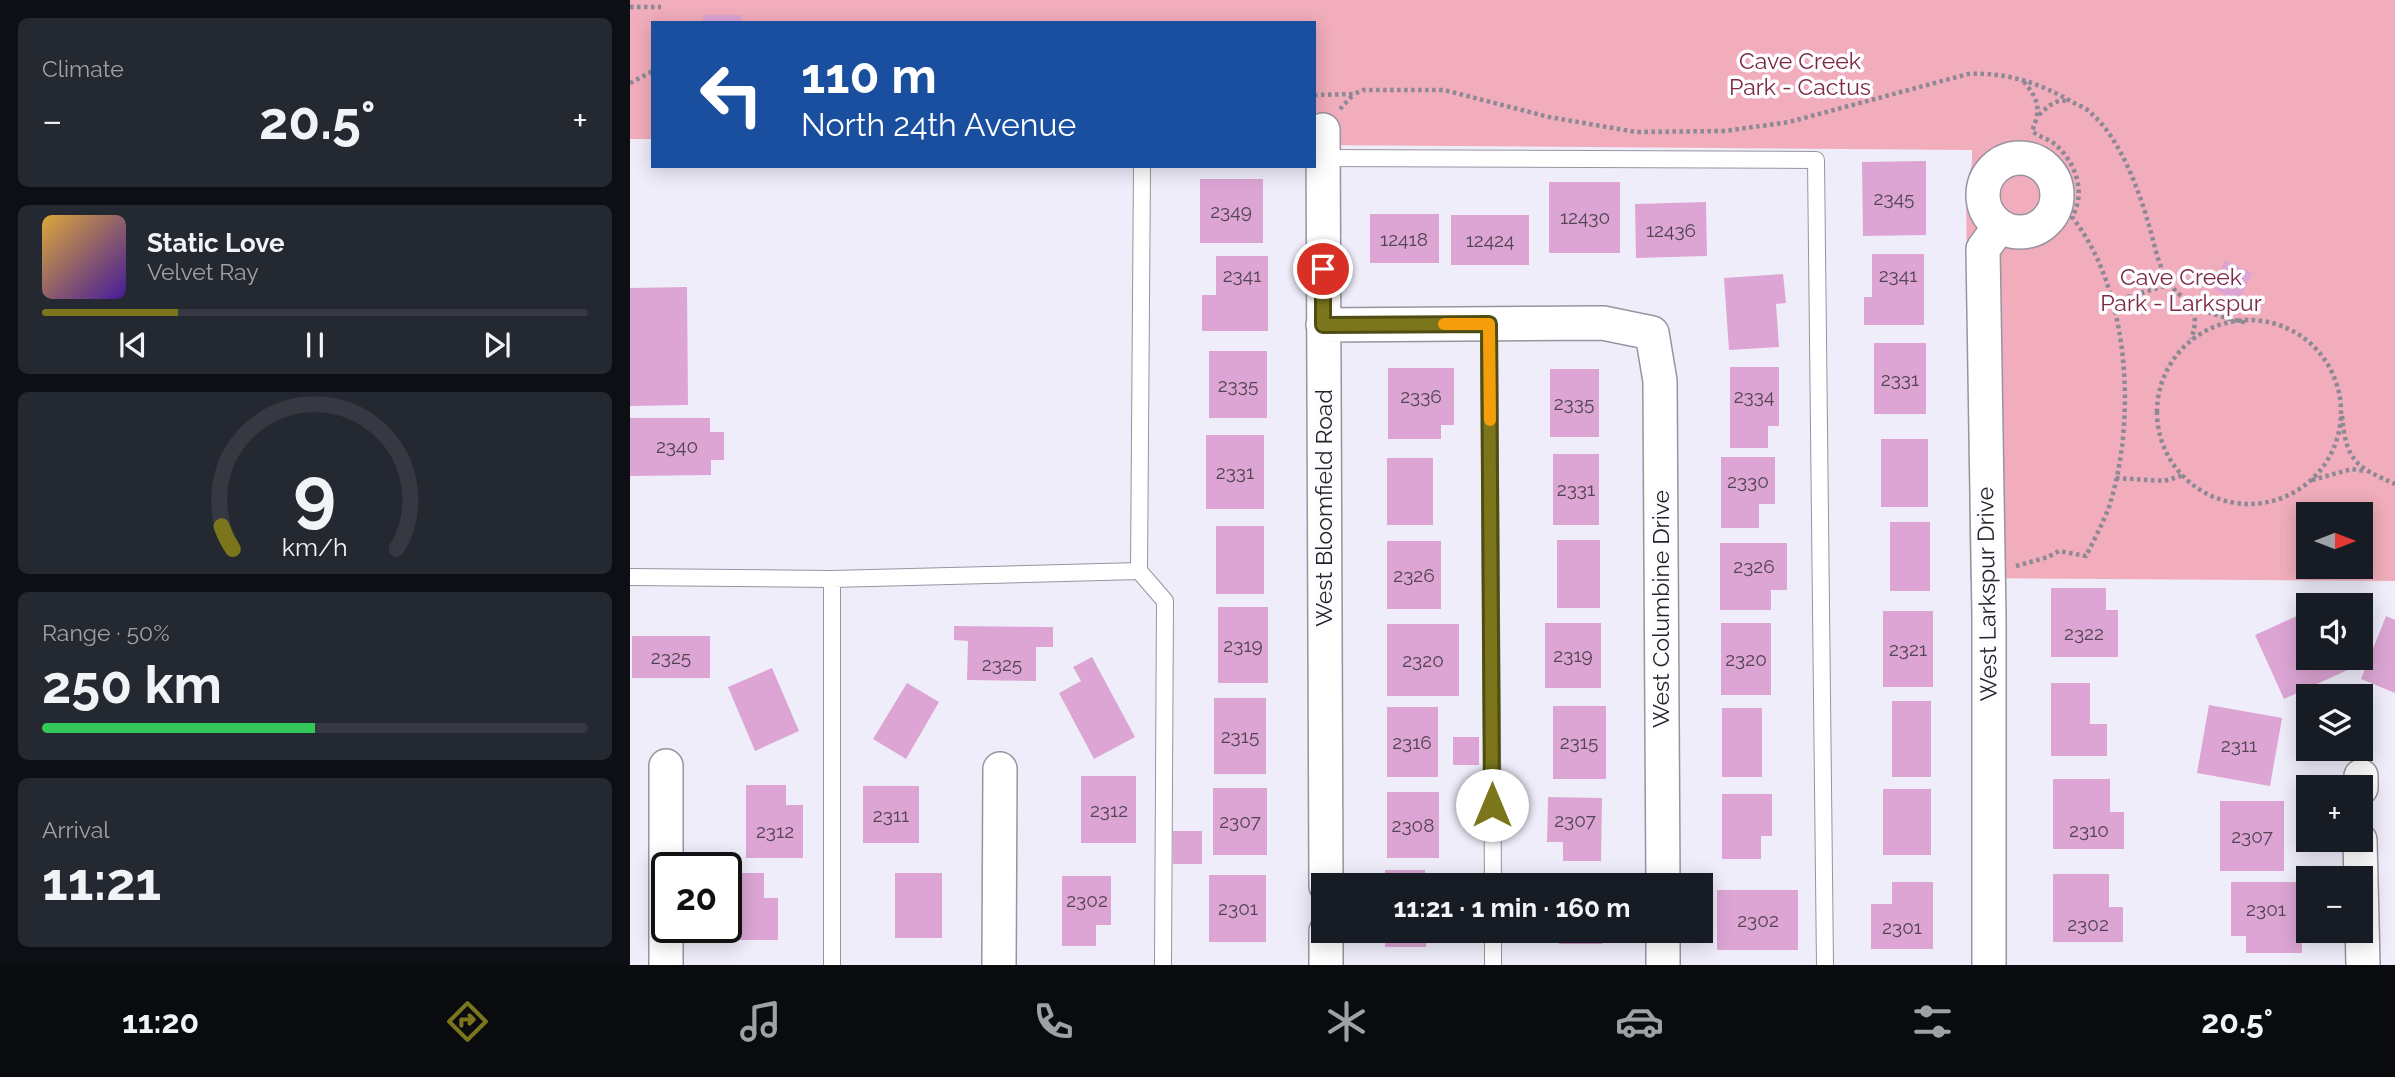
<!DOCTYPE html>
<html lang="en">
<head>
<meta charset="utf-8">
<style>
	:root { --surface:#171b24; --page:#242831; --text:#f1f3f6; --muted:#9ea1a6; --line:#363941; --accent:#7b761c }
	body { margin:0; font-family:Raleway,sans-serif; background:var(--page); color:var(--text); height:100vh; display:flex; flex-direction:column; font-size:26px; white-space:nowrap }
	* { box-sizing:border-box; margin:0 }
	p { font-size:23px; color:var(--muted) }
	.icon { flex:none; width:38px; height:38px; fill:none; stroke:currentColor; stroke-width:2; stroke-linecap:round; stroke-linejoin:round }
	.map { position:relative; flex:1; overflow:hidden }
	.side { display:flex; flex-direction:column; gap:18px; padding:18px; background:#0d0f14; width:630px }
	.side>* { flex:none }
	.banner { position:absolute; left:21px; top:21px; width:665px; height:147px; border-radius:0px; box-shadow:0 4px 18px #0003; background:#1a4fa0; color:#fff; overflow:hidden }
	.needle { width:46px; rotate:90deg }
	.controls { position:absolute; left:1666px; top:502px; display:grid; gap:14px }
	.controls a { display:grid; place-items:center; width:77px; height:77px; border-radius:0px; background:var(--surface); box-shadow:0 4px 18px #0003; font-size:35px }
	.speed { position:absolute; left:21px; top:852px; display:flex; gap:14px; font-size:35px; font-weight:700; text-align:center }
	.speed>* { display:grid; place-content:center; width:91px; height:91px; border-radius:50%; background:var(--surface); box-shadow:0 4px 18px #0003; line-height:1 }
	.speed .limit { border:4px solid #111; border-radius:10px; background:#fff; color:#111 }
	.pin { position:absolute; display:grid; place-items:center; width:60px; height:60px; color:#fff; margin:-30px; border:4px solid #fff; border-radius:50%; box-shadow:0 2px 7px #0007 }
	.me { position:absolute; width:77px; margin:-38px; rotate:0deg; stroke-linejoin:round; filter:drop-shadow(0 0 5px #0008) }
	.turn { display:flex; align-items:center; gap:24px; height:147px; padding:0 35px; font-size:32px }
	.turn .icon { width:91px; height:91px; stroke-width:2.5 }
	.turn b { display:block; font-size:49px; line-height:60px }
	.big { font-size:52px; font-weight:700; line-height:1.1 }
	.side .card { flex:1; display:flex; flex-direction:column; justify-content:center; gap:10px; min-width:0; padding:0 24px; border-radius:10px; background:var(--page) }
	.side .dial { align-items:center; gap:0 }
	.dial svg { height:182px; overflow:visible; fill:none; stroke:var(--line); stroke-width:7; stroke-linecap:round; text-anchor:middle }
	.dial text { fill:var(--text); stroke:none }
	.song { display:flex; align-items:center; gap:21px }
	.cover { width:84px; height:84px; border-radius:10px; background:linear-gradient(135deg,hsl(40 70% 55%),hsl(260 70% 35%)) }
	.played { height:7px; border-radius:4px; background:linear-gradient(90deg,var(--accent) 25%,var(--line) 25%) }
	.keys { display:flex; justify-content:space-around; direction:ltr }
	.heat { display:flex; justify-content:space-between; align-items:center; font-size:38px; direction:ltr }
	.charge { height:10px; border-radius:5px; background:linear-gradient(90deg,#34c759 50%,var(--line) 0) }
	.trip { position:absolute; left:681px; top:873px; width:402px; height:70px; border-radius:0px; background:var(--surface); box-shadow:0 4px 18px #0003; font-weight:700; line-height:70px; text-align:center }
	.tabs { display:flex; height:112px; justify-content:space-around; align-items:center; background:#090b0e; color:var(--muted) }
	.tabs .icon { width:49px; height:49px }
	.tabs .selected { color:var(--accent) }
	.tabs b { font-size:32px; color:var(--text) }
	main { display:flex; flex:1; min-height:0 }
	.map>svg:first-child { display:block }
</style>
</head>
<body>
<main>
<section class="side">
<div class="card"><p>Climate</p>
<div class="heat"><a>−</a><b class="big">20.5°</b><a>+</a></div>
</div>
<div class="card">
<div class="song"><i class="cover"></i><div><b>Static Love</b><p>Velvet Ray</p></div></div>
<div class="played"></div>
<div class="keys"><svg class="icon" aria-label="previous" viewBox="0 0 24 24"><path d="M18 5L8 12l10 7zM5 5v14"/></svg><svg class="icon" aria-label="pause" viewBox="0 0 24 24"><path d="M8 5v14M16 5v14"/></svg><svg class="icon" aria-label="next" viewBox="0 0 24 24"><path d="M6 5l10 7-10 7zM19 5v14"/></svg></div>
</div>
<div class="card dial"><svg viewBox="0 0 100 80">
<path d="M14 69A42 42 0 1 1 86 69"/>
<path d="M14 69A42 42 0 0 1 9 59" stroke="#7b761c"/>
<text x="50" y="56" font-size="32" font-weight="700">9</text>
<text x="50" y="72" font-size="11">km/h</text>
</svg></div>
<div class="card"><p>Range · 50%</p><b class="big">250 km</b><div class="charge"></div></div>
<div class="card"><p>Arrival</p><b class="big">11:21</b></div>
</section>
<div class="map">
<svg width="1765" height="965" viewBox="0 0 1765 965">
	<rect width="100%" height="100%" fill="#f0edfb"/>
	<path fill="#f1adbc" fill-rule="evenodd" d="M0,0H1765V581L1340,578L1336,185L1342,164V150L684,145V23H23V139H0ZM1678,514H1731V567H1678Z"/>
	<path fill="#dca5d4" d="M73,15H111V23H73Z
		M1296,161V235L1233,236L1232,162Z
		M570,179H633V243H570Z
		M919,182H990V253H919Z
		M1076,202L1077,256L1006,258L1005,204Z
		M740,214H809V263H740Z
		M821,215H899V265H821Z
		M1242,254H1294V325H1234V297H1242Z
		M586,256H638V331H572V295H586Z
		M1595,260L1622,273L1609,301L1582,288Z
		M1153,274L1156,303L1146,304L1149,347L1099,350L1094,278Z
		M57,287L58,405L0,406V288Z
		M1244,343H1296V414H1244Z
		M579,351H637V418H579Z
		M1100,367H1149V426H1138V448H1100Z
		M758,368H824V425H811V439H758Z
		M920,369H969V437H920Z
		M0,418H80V432H94V460H81V475L0,476Z
		M576,435H634V509H576Z
		M1251,439H1298V507H1251Z
		M923,454H969V525H923Z
		M1091,457H1145V504H1129V528H1091Z
		M757,458H803V525H757Z
		M1260,522H1300V591H1260Z
		M586,526H634V594H586Z
		M927,540H970V608H927Z
		M757,541H811V609H757Z
		M1090,543H1157V590H1141V610H1090Z
		M1421,588H1476V610H1488V657H1421Z
		M588,607H638V683H588Z
		M1253,611H1303V687H1253Z
		M1678,611V658H1715L1720,669L1654,699L1625,635Z
		M1756,616L1765,620V693L1731,679Z
		M915,623H971V688H915Z
		M1091,623H1141V695H1091Z
		M757,624H829V696H757Z
		M324,626L423,627V647H406V681L337,680L338,641L324,640Z
		M2,636H80V678H2Z
		M462,657L505,737L464,759L429,693L451,681L443,667Z
		M142,668L169,731L125,751L98,687Z
		M277,683L309,702L276,759L243,739Z
		M1421,683H1460V724H1477V756H1421Z
		M584,698H636V774H584Z
		M1262,701H1301V777H1262Z
		M1579,705L1652,718L1640,786L1567,773Z
		M923,706H976V779H923Z
		M757,707H808V777H757Z
		M1092,708H1132V777H1092Z
		M823,737H849V765H823Z
		M451,776H506V843H451Z
		M1423,779H1480V812H1494V849H1423Z
		M116,785H156V805H173V858H116Z
		M233,786H289V843H233Z
		M583,788H637V855H583Z
		M1253,789H1301V855H1253Z
		M757,792H809V858H757Z
		M1092,794H1142V836H1131V859H1092Z
		M918,797L972,798L971,861H933V842H917Z
		M1590,801H1654V871H1590Z
		M543,831H572V864H543Z
		M755,870H795V886H755Z
		M97,873H134V898H148V940H97Z
		M265,873H312V938H265Z
		M1423,874H1479V907H1493V942H1423Z
		M579,875H636V942H579Z
		M432,876H481V925H466V946H432Z
		M1262,882H1303V949H1241V904H1262Z
		M1601,882H1672V953H1616V936H1601Z
		M1087,890H1168V950H1087Z
		M755,931H796V947H755Z
		M929,931H972V944H929Z"/>
	<g fill="none" stroke-linecap="round" stroke-linejoin="round">
		<g stroke="#9794a0" stroke-width="18">
			<path id="service" d="M688,158L1186,160L1195,965
				M859,324L863,886
				M509,571L535,601L533,965
				M0,577L202,579L509,571L512,166
				M863,931V965
				M202,965V579"/>
		</g>
		<g stroke="#9794a0" stroke-width="36">
			<path id="minor" d="M693,130L696,886
				M1353 195a37 37 0 1 1 74 0a37 37 0 1 1-74 0Z
				M693,325L973,323L1022,333L1030,381L1033,886
				M36,766V965
				M1731,788V776
				M1730,840L1733,965
				M696,931V965
				M1033,931V965
				M369,965L370,769
				M1359,965V617L1353,249L1369,227"/>
		</g>
		<path stroke="#8b8993" stroke-width="4.5" stroke-dasharray="3.5 3.5" stroke-linecap="butt" d="M0,7H31
			M0,83L23,71
			M684,95L724,94L733,90H814L919,117L1006,132L1095,131L1159,122L1338,74C1377,72 1410,83 1444,103C1450,106 1458,109 1462,114C1490,139 1508,188 1518,222C1526,248 1529,277 1550,295C1569,312 1594,318 1618,323
			M710,109L723,95
			M1409,115C1417,107 1425,99 1437,101
			M1554,300C1567,314 1567,322 1561,339
			M1484,301L1541,284
			M1527 412a92 92 0 1 1 184 0a92 92 0 1 1-184 0Z
			M1712,416C1716,461 1726,467 1765,484
			M1486,478L1534,481L1554,475
			M1682,480L1722,469L1734,471
			M1386,566L1418,557L1429,551L1456,556C1464,540 1473,523 1479,507C1507,420 1500,290 1442,217C1457,192 1445,159 1422,142C1415,138 1408,136 1402,131C1411,109 1409,100 1394,82"/>
		<use href="#service" stroke="#fff" stroke-width="16"/>
		<use href="#minor" stroke="#fff" stroke-width="33"/>
	</g>
	<g fill="none" stroke-linecap="round" stroke-linejoin="round">
		<g stroke="#504d12" stroke-width="18">
			<path id="route" d="M693,269V325L859,324L862,805"/>
		</g>
		<use href="#route" stroke="#7b761c" stroke-width="12"/>
		<path stroke="#f59e0b" stroke-width="12" d="M814,324H859L860,420"/>
	</g>
	<g text-anchor="middle" stroke-width="7" stroke-linejoin="round" paint-order="stroke">
		<g font-size="19" fill="#524453">
			<text x="1264" y="205">2345</text>
			<text x="601" y="218">2349</text>
			<text x="955" y="224">12430</text>
			<text x="1041" y="237">12436</text>
			<text x="774" y="246">12418</text>
			<text x="860" y="247">12424</text>
			<text x="612" y="282">2341</text>
			<text x="1268" y="282">2341</text>
			<text x="1270" y="386">2331</text>
			<text x="608" y="392">2335</text>
			<text x="791" y="403">2336</text>
			<text x="1124" y="403">2334</text>
			<text x="944" y="410">2335</text>
			<text x="47" y="453">2340</text>
			<text x="605" y="479">2331</text>
			<text x="1118" y="488">2330</text>
			<text x="946" y="496">2331</text>
			<text x="1124" y="573">2326</text>
			<text x="784" y="582">2326</text>
			<text x="1454" y="640">2322</text>
			<text x="613" y="652">2319</text>
			<text x="1278" y="656">2321</text>
			<text x="943" y="662">2319</text>
			<text x="41" y="664">2325</text>
			<text x="1116" y="666">2320</text>
			<text x="793" y="667">2320</text>
			<text x="372" y="671">2325</text>
			<text x="610" y="743">2315</text>
			<text x="782" y="749">2316</text>
			<text x="949" y="749">2315</text>
			<text x="1609" y="752">2311</text>
			<text x="479" y="817">2312</text>
			<text x="261" y="822">2311</text>
			<text x="945" y="827">2307</text>
			<text x="610" y="828">2307</text>
			<text x="783" y="832">2308</text>
			<text x="1459" y="837">2310</text>
			<text x="145" y="838">2312</text>
			<text x="1622" y="843">2307</text>
			<text x="457" y="907">2302</text>
			<text x="608" y="915">2301</text>
			<text x="1636" y="916">2301</text>
			<text x="1128" y="927">2302</text>
			<text x="1458" y="931">2302</text>
			<text x="1272" y="934">2301</text>
		</g>
		<g font-size="23" fill="#7d2742" stroke="#fdfcff">
			<text x="1170" y="69">Cave Creek<tspan x="1170" dy="26">Park - Cactus</tspan></text>
			<text x="1551" y="285">Cave Creek<tspan x="1551" dy="26">Park - Larkspur</tspan></text>
		</g>
		<g font-size="23" fill="#242328" stroke="#fdfcff">
			<text transform="translate(694 508) rotate(-90)" y="8">West Bloomfield Road</text>
			<text transform="translate(1357 594) rotate(-91)" y="8">West Larkspur Drive</text>
			<text transform="translate(1031 609) rotate(-90)" y="8">West Columbine Drive</text>
		</g>
	</g>
</svg>
<div class="controls">
<a><svg class="needle" viewBox="-14 -14 28 28"><path d="M0-13l5 13h-10z" fill="#e53935"/><path d="M0 13l5-13h-10z" fill="#9ea1a6"/></svg></a>
<a><svg class="icon" aria-label="sound" viewBox="0 0 24 24"><path d="M4 9h4l5-4v14l-5-4H4zM17 9q2 3 0 6"/></svg></a>
<a><svg class="icon" aria-label="layers" viewBox="0 0 24 24"><path d="M12 4l9 5-9 5-9-5zM3 14l9 5 9-5"/></svg></a>
<a>+</a>
<a>−</a>
</div>
<div class="speed"><div class="limit">20</div></div>
<div class="pin" style="left:693px;top:269px;background:#d93025"><svg class="icon" aria-label="arrive" viewBox="0 0 24 24"><path d="M6 21V4h12l-3 4 3 4H6"/></svg></div>
<svg class="me" style="left:862px;top:805px" viewBox="-20 -20 40 40"><circle r="19" fill="#fff"/><path d="M0-13L10 11 0 6-10 11z" fill="#7b761c"/></svg>
<div class="trip">11:21 · 1 min · 160 m</div>
<div class="banner">
<div class="turn"><svg class="icon" aria-label="left" viewBox="0 0 24 24"><path d="M17 20v-9H6M10 6l-5 5 5 5"/></svg><div><b>110 m</b>North 24th Avenue</div></div>
</div>
</div>
</main>
<nav class="tabs">
<b>11:20</b>
<svg class="icon selected" aria-label="directions" viewBox="0 0 24 24"><path d="M12 3l9 9-9 9-9-9zM9 14v-3h6M13 9l2 2-2 2"/></svg>
<svg class="icon" aria-label="music" viewBox="0 0 24 24"><path d="M9 18V5l10-2v13"/><circle cx="6" cy="18" r="3"/><circle cx="16" cy="16" r="3"/></svg>
<svg class="icon" aria-label="phone" viewBox="0 0 24 24"><path d="M5 4h4l2 5-3 2q2 4 5 5l2-3 5 2v4C11 20 4 13 5 4z"/></svg>
<svg class="icon" aria-label="climate" viewBox="0 0 24 24"><path d="M12 3v18M4 7l16 10M4 17L20 7"/></svg>
<svg class="icon" aria-label="car" viewBox="0 0 24 24"><path d="M5 17H2v-5l4-1 3-4h7l3 4 3 1v5h-3M9 17h6M6 11h13"/><circle cx="7" cy="17" r="2"/><circle cx="17" cy="17" r="2"/></svg>
<svg class="icon" aria-label="filters" viewBox="0 0 24 24"><path d="M4 7h16M4 17h16"/><circle cx="9" cy="7" r="2"/><circle cx="15" cy="17" r="2"/></svg>
<b>20.5°</b>
</nav>
</body>
</html>
